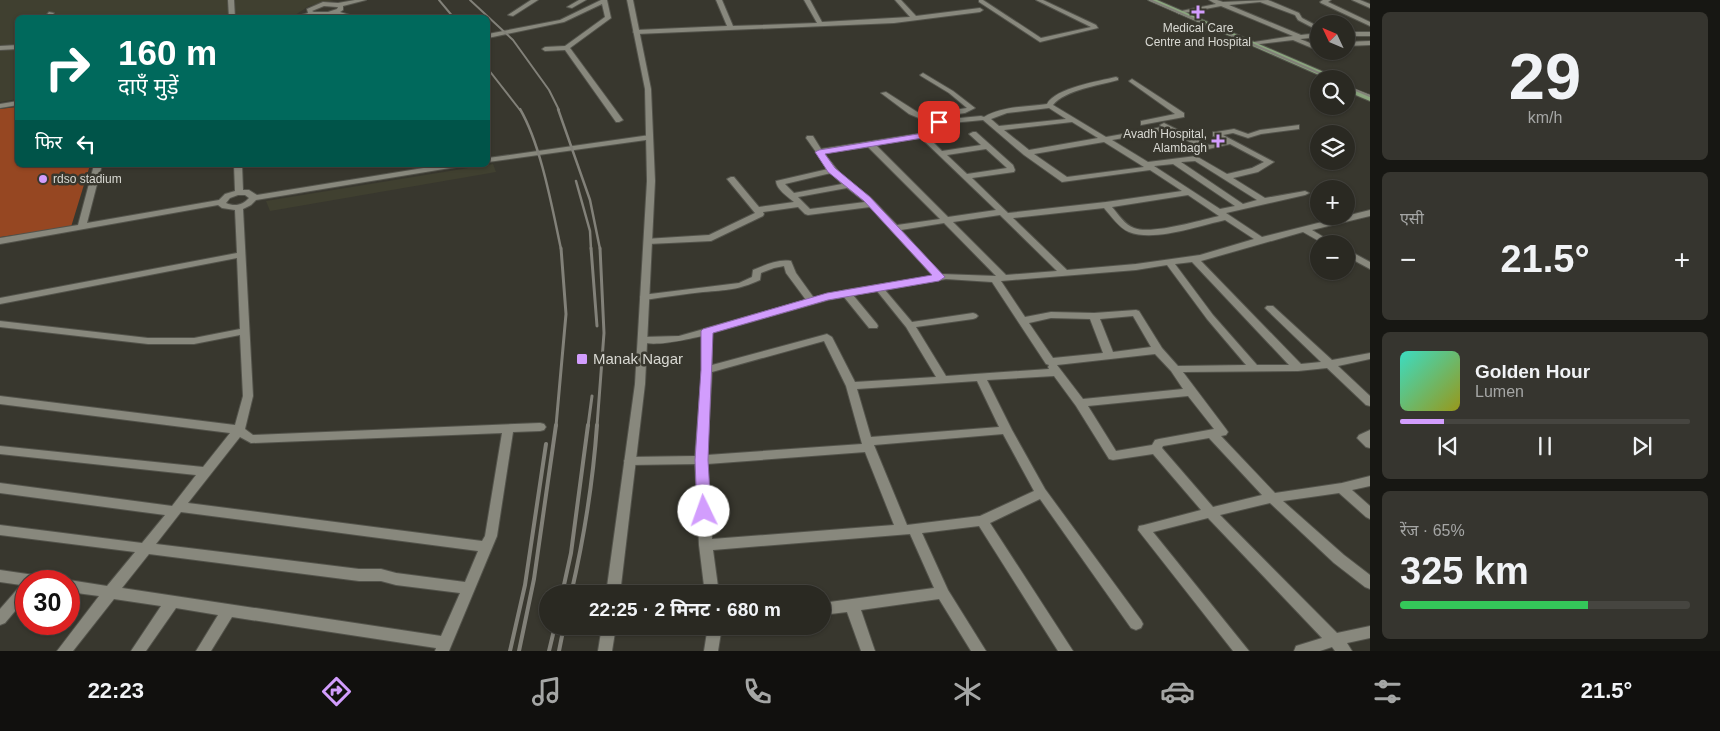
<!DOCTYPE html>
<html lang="hi">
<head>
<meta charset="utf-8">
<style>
	:root { --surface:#2a2922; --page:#36352f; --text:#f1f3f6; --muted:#a5a6a5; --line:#464540; --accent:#d29dfd }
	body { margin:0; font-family:Arial,"Noto Sans Devanagari",sans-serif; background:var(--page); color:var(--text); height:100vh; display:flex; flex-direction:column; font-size:19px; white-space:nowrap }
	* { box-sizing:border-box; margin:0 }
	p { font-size:16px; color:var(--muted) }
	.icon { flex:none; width:28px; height:28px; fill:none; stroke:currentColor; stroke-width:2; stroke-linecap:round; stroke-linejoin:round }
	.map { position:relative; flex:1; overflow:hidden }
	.drawer { display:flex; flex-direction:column; gap:12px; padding:12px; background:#171713; width:350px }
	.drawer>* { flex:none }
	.banner { position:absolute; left:15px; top:15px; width:475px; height:152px; border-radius:8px; box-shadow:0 1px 4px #0004,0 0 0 1px var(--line); background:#00695c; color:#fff; overflow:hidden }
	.needle { width:32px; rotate:314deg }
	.controls { position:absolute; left:1310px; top:15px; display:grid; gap:10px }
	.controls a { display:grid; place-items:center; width:45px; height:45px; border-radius:50%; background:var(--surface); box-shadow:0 1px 4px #0004,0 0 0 1px var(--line); font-size:25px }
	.speed { position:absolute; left:15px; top:570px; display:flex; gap:10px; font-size:25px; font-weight:700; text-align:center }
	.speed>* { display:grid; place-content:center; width:65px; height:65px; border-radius:50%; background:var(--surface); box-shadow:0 1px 4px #0004,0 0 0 1px var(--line); line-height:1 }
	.speed .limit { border:8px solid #d22; background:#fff; color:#111 }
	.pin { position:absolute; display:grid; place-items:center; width:42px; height:42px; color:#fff; margin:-21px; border-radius:10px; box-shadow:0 2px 8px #0006 }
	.me { position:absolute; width:55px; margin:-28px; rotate:357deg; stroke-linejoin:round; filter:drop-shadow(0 0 4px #0008) }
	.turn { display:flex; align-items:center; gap:18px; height:105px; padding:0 20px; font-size:22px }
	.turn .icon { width:65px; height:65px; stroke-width:2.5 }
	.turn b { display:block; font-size:35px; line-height:42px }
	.then { display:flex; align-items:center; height:48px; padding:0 20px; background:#0003; gap:10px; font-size:19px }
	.big { font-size:38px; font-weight:700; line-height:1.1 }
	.drawer .widget { flex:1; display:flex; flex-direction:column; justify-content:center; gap:8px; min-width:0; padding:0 18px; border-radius:8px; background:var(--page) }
	.drawer .dial { align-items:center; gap:0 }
	.dial b { font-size:65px; line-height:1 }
	.song { display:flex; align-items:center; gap:15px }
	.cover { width:60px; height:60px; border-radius:8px; background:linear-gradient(135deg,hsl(170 70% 55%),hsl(60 70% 35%)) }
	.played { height:5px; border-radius:2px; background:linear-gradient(90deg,var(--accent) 15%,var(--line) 15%) }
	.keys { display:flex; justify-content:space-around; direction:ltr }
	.heat { display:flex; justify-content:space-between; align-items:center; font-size:28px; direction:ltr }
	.charge { height:8px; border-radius:4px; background:linear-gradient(90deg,#34c759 65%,var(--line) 0) }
	.trip { position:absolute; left:539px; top:585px; width:292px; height:50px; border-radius:25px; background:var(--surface); box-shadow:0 1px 4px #0004,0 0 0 1px var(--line); font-weight:700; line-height:50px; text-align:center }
	.menu { display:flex; height:80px; justify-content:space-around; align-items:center; background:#11100e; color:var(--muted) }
	.menu .icon { width:35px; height:35px }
	.menu .current { color:var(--accent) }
	.menu b { font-size:22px; color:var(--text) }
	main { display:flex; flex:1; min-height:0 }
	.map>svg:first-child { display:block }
</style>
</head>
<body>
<main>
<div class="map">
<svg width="1370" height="651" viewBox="0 0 1370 651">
	<rect width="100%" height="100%" fill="#38372e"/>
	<path fill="#404030" d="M0,0H334L309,6L295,15L271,18H18L17,99L0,102Z
		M493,164L496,172L270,211L266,201Z"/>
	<path fill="#964722" d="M17,107L18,165H90L71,227L0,237V109Z"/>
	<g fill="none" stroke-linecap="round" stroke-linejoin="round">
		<g stroke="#53534b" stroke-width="2">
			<path id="minor" d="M228,0H234L235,18H229Z
				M355,0H366L343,6V10L340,12L359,18C351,18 340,14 334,14C320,16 306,18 292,18L308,13L307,9L323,2L338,3ZM324,6L337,7H338L337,9L328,12H314L312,11Z
				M531,0H538L513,16L508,15Z
				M579,0H586L572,8L567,7Z
				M601,0H607L611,18L570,48L623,120L619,122H616L565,50L545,51L542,49L545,47L565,46L605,17L602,4L564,22L488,38V34L560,20Z
				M716,0H722L733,26L817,23L804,0H810L822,22L910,17L895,0H901L916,16L980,8L983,10L980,12L894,23L636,34L633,32L636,30L727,26Z
				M979,0H983L1041,38L1091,27L1036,0H1043L1096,25L1098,28L1040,42L979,2Z
				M1209,0H1217L1223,2L1268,0L1299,13L1302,18L1319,27V31L1298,20L1295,15L1260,2L1229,5L1301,35L1319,33V37L1300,39L1315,45L1319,44V48H1312L1293,40L1252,45L1251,44L1254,42L1293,36L1221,6L1179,14L1176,12L1216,4Z
				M1323,0H1331L1328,2L1370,22V26L1321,3L1320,2Z
				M1352,0H1360L1370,4V8Z
				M49,12L54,13L50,18H44Z
				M1346,32H1370V36H1346Z
				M1370,41V45L1346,46V42Z
				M18,45V49L0,50V46Z
				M923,73L953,91L975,108L965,113L921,119L909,114L881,93L886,92L922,115L967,108L949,93L921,76L920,75Z
				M1116,77L1118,78V80C1100,85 1065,90 1053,105L1106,137L1162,127L1160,125L1164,123L1208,145L1224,141L1213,136V132H1216L1234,129L1248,134L1260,130L1299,125V129L1261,134L1248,138L1233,133L1223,135L1274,162L1258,172L1233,178L1265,198L1305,191L1309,193L1305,195L1226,213L1262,237L1370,210V216L1312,230L1335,244H1324L1303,232L1201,261L1301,364L1321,362L1267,310L1265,308L1267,306H1273L1332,360L1370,353V359L1338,366L1370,396V406L1366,405L1327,368L1298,371L1183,372L1226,429L1228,432L1226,435L1221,436L1275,493L1342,483L1370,476V486L1352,490L1370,506V519L1366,517L1339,493L1283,501L1344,555L1370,575V589L1365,587L1334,563L1270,503L1220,515L1337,633L1370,626V638L1347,643L1352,651H1335L1332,647L1320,651H1294L1296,646L1322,638L1208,518L1153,532L1249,651H1233L1138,530L1139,526L1144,525L1201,510L1153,454L1113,460L1109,459L1076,406L1054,376L987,380L1012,430L1045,489L1141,620L1143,624L1141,628L1136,630L1131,628L1040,499L990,523L1073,651H1058L979,526L922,533L948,590L986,651H971L939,599L861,610L875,651H861L847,612L822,615V603L934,588L910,534L713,550L719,594H705L699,545L695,464L630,465L626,464L624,461L626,458L630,457L695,456L702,370V336C689,339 648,349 638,340L643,337L679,336L806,300L786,273L784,266L774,268L761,273L760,280C738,290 727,290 703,292C684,294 664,297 645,300L642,299L640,297L642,295L739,283L752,277L753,270C765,265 778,259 791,261L796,273L814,298L846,290L933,276L870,207L808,215L805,214L798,207L763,212L764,214L763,216L711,241L648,244L645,243L644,241L645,239L709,235L755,213L727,179L731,177H734L759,207L794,202C788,197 776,189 776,181L828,169L806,138L807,136H813L821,149L930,132L933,131L930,125L939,120L981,116L984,117C1002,106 1026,107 1047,104C1055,88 1099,81 1116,77ZM1049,108L1066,119L999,126L991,119L1007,113ZM983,120L1024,155L1062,182L1150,170L1182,191L1106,202L1008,213L972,178L1014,172L1015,170L1013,165L976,132H973L969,134L981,145L942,151L928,137L940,134L941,132L938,126L941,124ZM1072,122L1098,138L1029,150L1004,130ZM1168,130L1204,150L1230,144L1264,162L1252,168L1227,174L1196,156L1148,162L1112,140ZM921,138L996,210L948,217L876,145ZM1104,142L1144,167L1067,177L1034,154ZM868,147L940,219L897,225L870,197L843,177L824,153ZM986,149L1007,168L967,174L947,155ZM1195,161L1257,200L1243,204L1181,162ZM1173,164L1235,206L1220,209L1154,166ZM831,173L842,184L794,193L785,184ZM847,188L865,202L810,209L798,197ZM1188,195L1219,216C1201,220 1151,235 1134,228C1125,225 1118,214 1112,207ZM1104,208C1111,216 1119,228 1129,232C1154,242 1199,226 1225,220L1254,239L1200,255L1136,264L1067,270L1013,218ZM1000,215L1003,218L1057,271L1006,275L953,222ZM944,223L996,276L941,274L901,230ZM1192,262L1289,365H1257L1213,315L1175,264ZM1167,265L1207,319L1246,365L1178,366L1162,348L1139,311L1136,310L1094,313L1051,312L1025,317L1001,281L1136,270ZM946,279L992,282L1046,364L1049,365L1048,367L1049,369L946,376L916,327L973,319L976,318L978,316L976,314L973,313L912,322L885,290ZM877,291L906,327L936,377L855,382L832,337L827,334L712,365V333L828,300L844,297L869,328H877L878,326L877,324L853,295ZM1133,316L1151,347L1113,352L1100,319ZM1051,318L1090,319L1103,353L1053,358L1029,323ZM824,341L846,386L862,444L707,455L712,372ZM1155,354L1171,371L1183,389L1083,399L1057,365ZM977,381L999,427L871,437L857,389ZM1188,396L1214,429L1159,439L1155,440L1152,445L1116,451L1088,406ZM1003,434L1034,491L980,516L907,525L874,445ZM1209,438L1262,495L1213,507L1162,448L1163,446ZM865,452L894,525L712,539L707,464Z
				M1132,79L1184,113V117L1141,125V121L1175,114L1130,82L1129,81Z
				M18,101V105L0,108V104Z
				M650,135H653V139L488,162V158Z
				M94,165H102L87,223L219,200L225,194L235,191L234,165H242L243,190H249L257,195L442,165H460L456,167L256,200L251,205L243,209L253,396L245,429L253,435L540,423L544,424L546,427L544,430L540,431L513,432L497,536L449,651H435L436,648L232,617L211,651H196L218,615L176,608L146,651H131L161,606L114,599L73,651H57L99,596L69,592V581H66L69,580L107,586L135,552L0,535V525L142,543L165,515L0,493V483L172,506L196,475L0,454V446L203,467L230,433L0,404V396L235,425L243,396L240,335L194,344H148L0,327V321L148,338H194L240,329L237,258L0,304V298L237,253L235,210L222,208L218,205L0,244V238L78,225ZM238,195H245L249,198C243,205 235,207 226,203L230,198ZM502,433L485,536L482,541L188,503L240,437L251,443ZM181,512L478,551L465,582L396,573L381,569H359L156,544ZM149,554L359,581H381L396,585L460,593L441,636L122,588Z
				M1346,249L1370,262V269L1346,256Z
				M1370,430V448L1366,447L1357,438L1359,435Z
				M0,570L34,575L39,577L41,581H26V598L5,623L0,625V609L21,585L0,582Z
				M708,626H722L718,651H704Z"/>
		</g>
		<g stroke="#53534b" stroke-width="2">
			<path id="tertiary" d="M627,0H633L651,89L655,181L645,384L620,594H606L635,384L647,181L645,89Z
				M602,626H616L612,651H598Z"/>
		</g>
		<g stroke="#53534b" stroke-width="2">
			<path id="primary" d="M1148,0H1157L1340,79H1328Z
				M1346,86L1370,95V101L1346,91Z"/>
		</g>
		<use href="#minor" fill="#88887d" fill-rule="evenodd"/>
		<use href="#tertiary" fill="#88887d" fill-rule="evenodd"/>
		<use href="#primary" fill="#8aa57e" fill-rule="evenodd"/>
		<path stroke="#828179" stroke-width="2" d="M439,0L454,18
			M470,0L513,40L549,90L559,110
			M1150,0L1333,79
			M488,69L520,110
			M1346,86L1370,96"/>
		<path stroke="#828179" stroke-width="2.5" d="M520,109C541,145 552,207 561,249
			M558,109L590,200L600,249
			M576,181L590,231L591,249"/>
		<path stroke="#828179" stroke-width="3" d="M591,248L597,326
			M556,426L566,314L561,248
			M588,426L592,396
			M597,426L604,333L600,248"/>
		<path stroke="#828179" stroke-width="4" d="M562,594L571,553L588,425
			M571,594C584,538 593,482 597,425
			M510,651L525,585L546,444
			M519,651L534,579L556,425
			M549,651L555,626
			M559,651L564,626"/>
	</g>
	<path fill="#d29dfd" stroke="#8866a4" d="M936,121L943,122L939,126L941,132L935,136L825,154L835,168L870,197L945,277L939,281L828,300L713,333L708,460L711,511L709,515L704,517L699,515L697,511L695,460L701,370V331L703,329L827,293L932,275L864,201L828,172L815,152L819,150L930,132L932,131L930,125Z"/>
	<g fill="#d29dfd" stroke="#38372e" stroke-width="2">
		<path d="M1195.5 4.5h5v5h5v5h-5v5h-5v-5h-5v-5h5z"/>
		<path d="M1215.5 133.5h5v5h5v5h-5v5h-5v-5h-5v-5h5z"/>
		<circle cx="43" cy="179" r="5"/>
		<rect x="576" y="353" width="12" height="12" rx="2.5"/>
	</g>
	<g text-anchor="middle" stroke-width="5" stroke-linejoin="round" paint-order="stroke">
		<g font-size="12" fill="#d9d9d3" stroke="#38372e">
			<text x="1198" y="32">Medical Care<tspan x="1198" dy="14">Centre and Hospital</tspan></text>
			<text x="1207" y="138" text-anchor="end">Avadh Hospital,<tspan x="1207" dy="14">Alambagh</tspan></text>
			<text x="53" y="183" text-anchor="start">rdso stadium</text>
		</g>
		<g font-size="15" fill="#d9d9d3" stroke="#38372e" text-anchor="start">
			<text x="593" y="364">Manak Nagar</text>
		</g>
	</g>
</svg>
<div class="controls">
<a><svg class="needle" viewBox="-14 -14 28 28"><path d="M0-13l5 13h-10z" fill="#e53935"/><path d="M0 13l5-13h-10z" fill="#a5a6a5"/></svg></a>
<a><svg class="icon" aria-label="search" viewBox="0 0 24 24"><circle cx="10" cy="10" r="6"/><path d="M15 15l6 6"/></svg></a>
<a><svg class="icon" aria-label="layers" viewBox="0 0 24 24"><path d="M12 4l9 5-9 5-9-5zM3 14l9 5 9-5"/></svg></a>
<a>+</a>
<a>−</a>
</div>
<div class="speed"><div class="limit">30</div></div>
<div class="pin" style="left:939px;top:122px;background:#d93025"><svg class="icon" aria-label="arrive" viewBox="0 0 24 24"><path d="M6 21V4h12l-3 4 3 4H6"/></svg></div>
<svg class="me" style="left:704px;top:511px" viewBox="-20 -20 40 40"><circle r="19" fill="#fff"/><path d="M0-13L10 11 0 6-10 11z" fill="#d29dfd"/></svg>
<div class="trip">22:25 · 2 मिनट · 680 m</div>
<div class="banner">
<div class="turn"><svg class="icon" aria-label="right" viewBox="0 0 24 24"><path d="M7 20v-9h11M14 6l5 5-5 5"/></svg><div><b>160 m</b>दाएँ मुड़ें</div></div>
<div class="then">फिर<svg class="icon" aria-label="left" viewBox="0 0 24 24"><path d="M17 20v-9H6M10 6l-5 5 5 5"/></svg></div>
</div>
</div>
<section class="drawer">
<div class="widget dial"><b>29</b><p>km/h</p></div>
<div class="widget"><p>एसी</p>
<div class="heat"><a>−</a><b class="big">21.5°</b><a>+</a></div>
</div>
<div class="widget">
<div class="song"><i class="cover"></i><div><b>Golden Hour</b><p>Lumen</p></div></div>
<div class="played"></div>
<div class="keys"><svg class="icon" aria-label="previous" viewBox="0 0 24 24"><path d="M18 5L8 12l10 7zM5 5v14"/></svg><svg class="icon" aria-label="pause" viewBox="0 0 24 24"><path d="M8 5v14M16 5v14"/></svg><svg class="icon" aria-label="next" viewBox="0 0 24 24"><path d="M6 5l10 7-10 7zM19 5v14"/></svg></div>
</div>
<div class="widget"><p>रेंज · 65%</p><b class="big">325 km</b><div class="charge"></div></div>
</section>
</main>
<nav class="menu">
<b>22:23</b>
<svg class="icon current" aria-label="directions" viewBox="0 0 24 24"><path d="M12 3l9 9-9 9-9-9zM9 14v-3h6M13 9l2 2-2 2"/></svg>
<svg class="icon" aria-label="music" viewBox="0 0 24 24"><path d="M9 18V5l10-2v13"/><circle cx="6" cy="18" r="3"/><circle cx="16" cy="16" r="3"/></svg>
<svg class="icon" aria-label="phone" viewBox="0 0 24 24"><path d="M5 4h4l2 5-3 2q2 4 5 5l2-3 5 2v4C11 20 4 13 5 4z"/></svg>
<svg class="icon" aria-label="climate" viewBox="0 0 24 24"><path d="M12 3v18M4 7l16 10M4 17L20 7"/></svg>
<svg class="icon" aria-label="car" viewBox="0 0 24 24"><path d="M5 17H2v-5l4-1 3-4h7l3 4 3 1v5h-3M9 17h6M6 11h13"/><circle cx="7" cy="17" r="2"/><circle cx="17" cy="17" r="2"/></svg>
<svg class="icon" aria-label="filters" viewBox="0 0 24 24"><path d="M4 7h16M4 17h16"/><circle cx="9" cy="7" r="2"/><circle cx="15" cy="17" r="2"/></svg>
<b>21.5°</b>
</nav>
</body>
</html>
